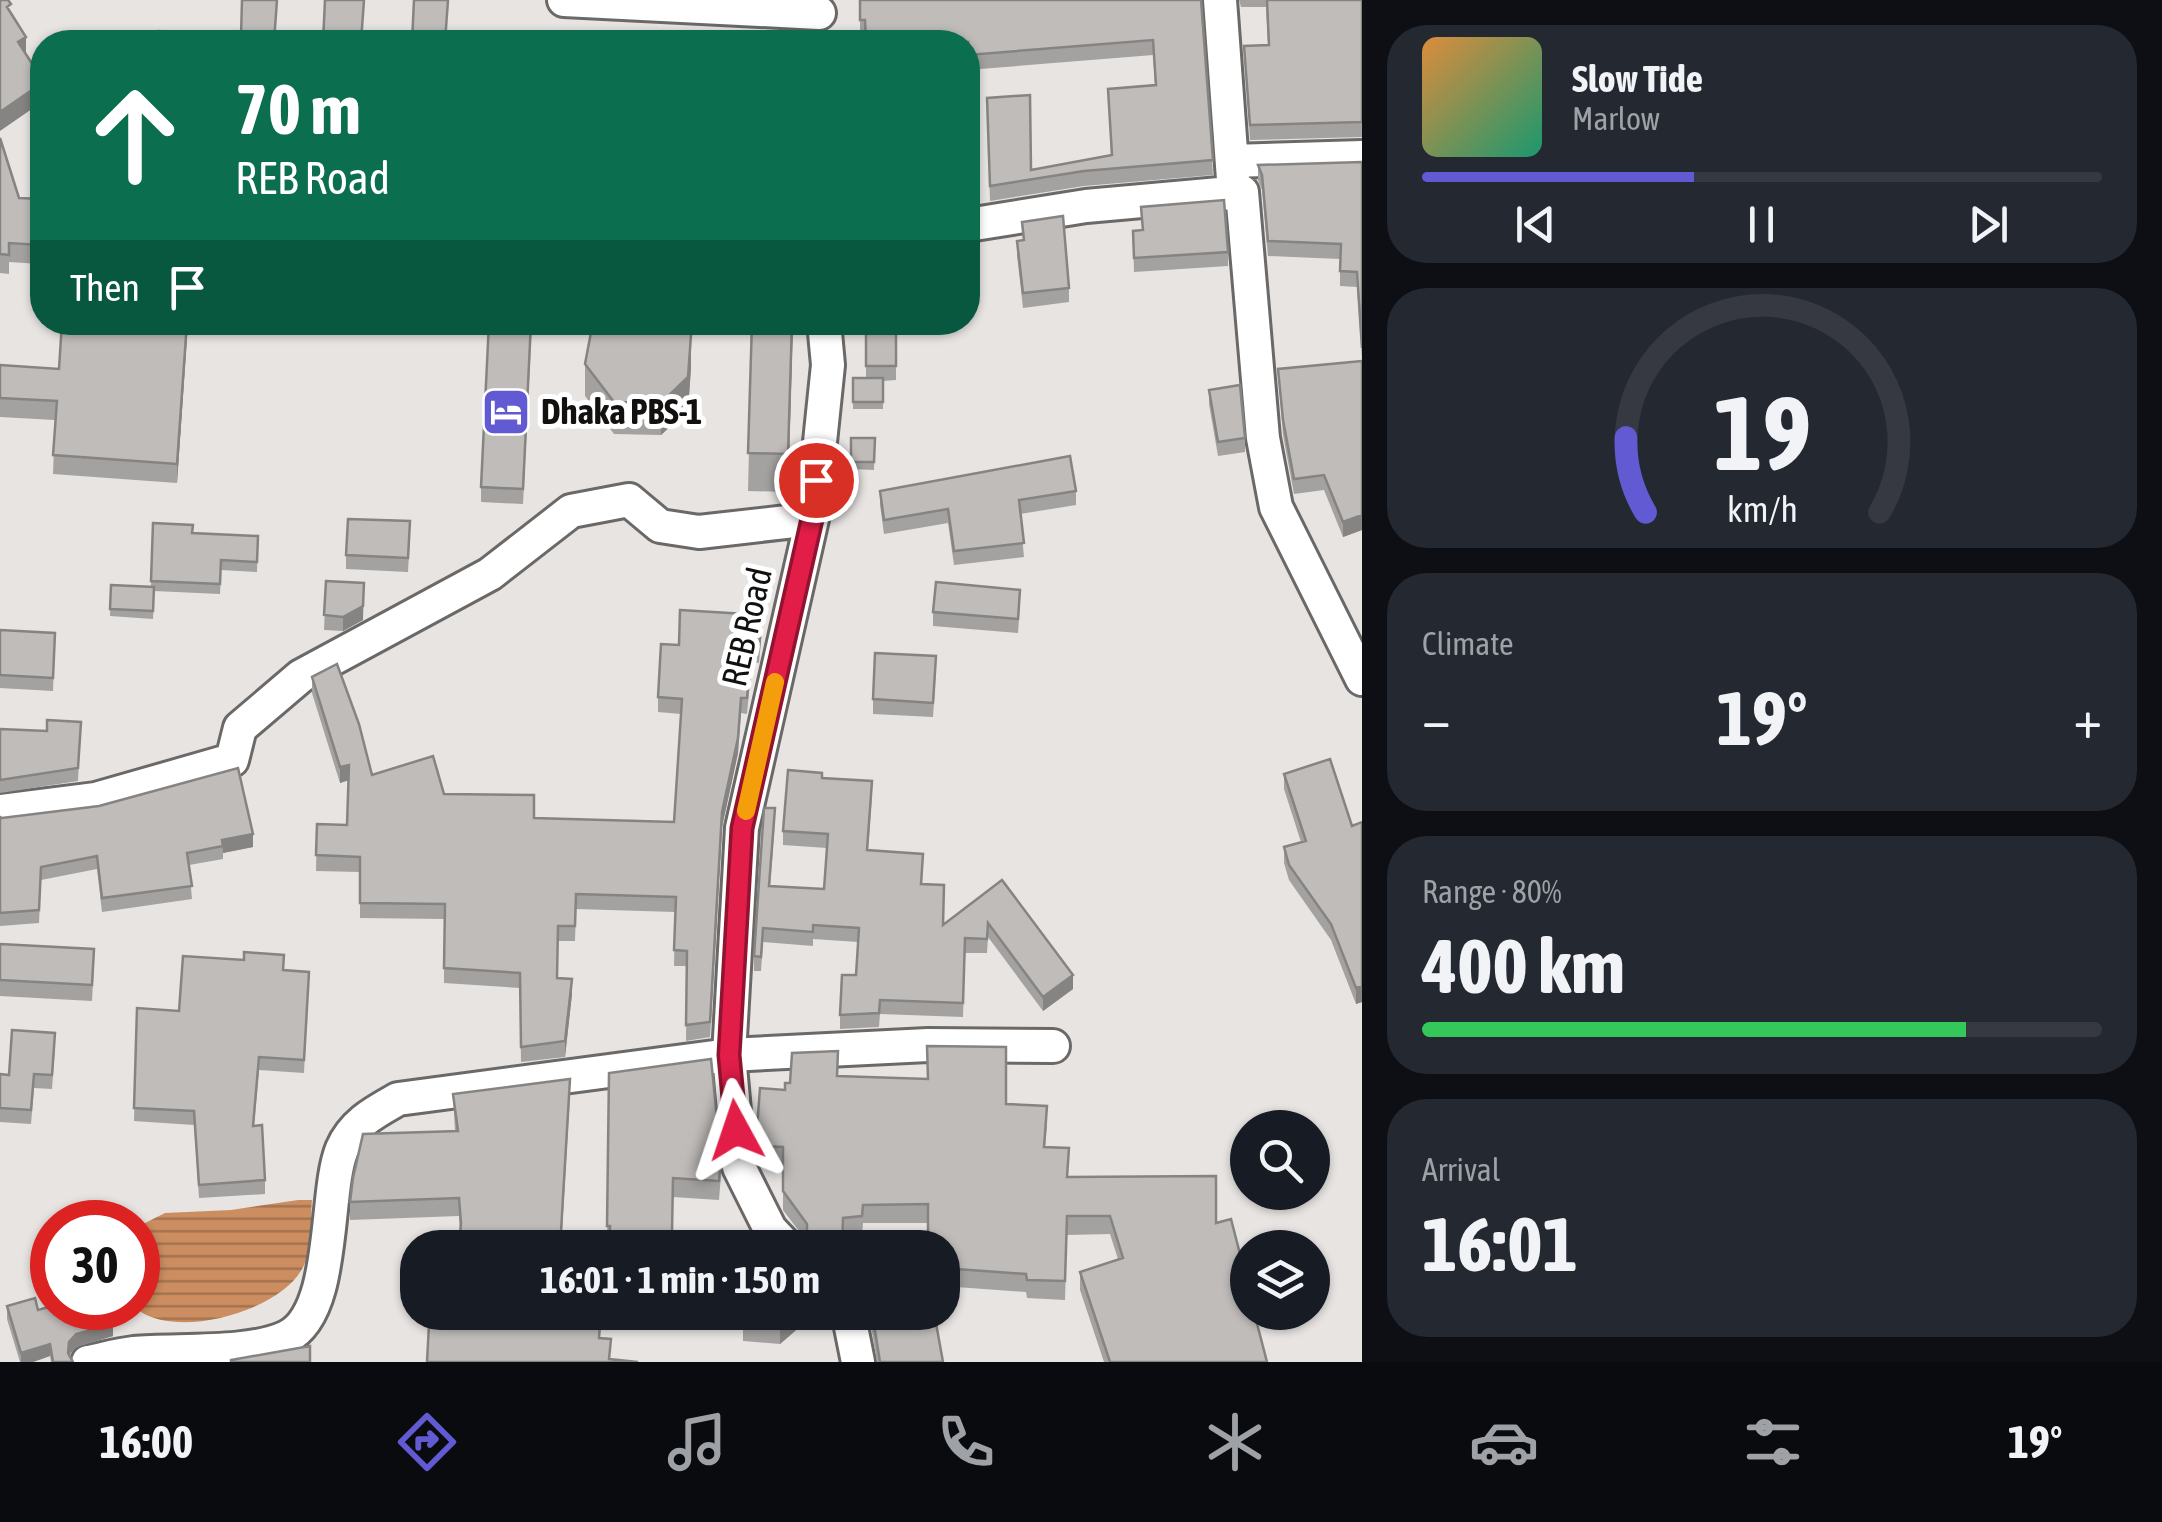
<!DOCTYPE html>
<html lang="en">
<head>
<meta charset="utf-8">
<style>
	:root { --surface:#171b24; --page:#242831; --text:#f1f3f6; --muted:#9ea1a6; --line:#363941; --accent:#615ad3 }
	body { margin:0; font-family:"Asap Condensed",sans-serif; background:var(--page); color:var(--text); height:100vh; display:flex; flex-direction:column; font-size:38px; white-space:nowrap }
	* { box-sizing:border-box; margin:0 }
	p { font-size:32px; color:var(--muted) }
	.icon { flex:none; width:55px; height:55px; fill:none; stroke:currentColor; stroke-width:2; stroke-linecap:round; stroke-linejoin:round }
	.map { position:relative; flex:1; overflow:hidden }
	.drawer { display:flex; flex-direction:column; gap:25px; padding:25px; background:#0d0f14; width:800px }
	.drawer>* { flex:none }
	.guide { position:absolute; left:30px; top:30px; width:950px; height:305px; border-radius:40px; box-shadow:0 2px 8px #0004; background:#0b6e4f; color:#fff; overflow:hidden }
	.buttons { position:absolute; left:1230px; top:1110px; display:grid; gap:20px }
	.buttons a { display:grid; place-items:center; width:100px; height:100px; border-radius:50%; background:var(--surface); box-shadow:0 2px 8px #0004; font-size:50px }
	.speed { position:absolute; left:30px; top:1200px; display:flex; gap:20px; font-size:50px; font-weight:700; text-align:center }
	.speed>* { display:grid; place-content:center; width:130px; height:130px; border-radius:50%; background:var(--surface); box-shadow:0 2px 8px #0004; line-height:1 }
	.speed .limit { border:15px solid #d22; background:#fff; color:#111 }
	.pin { position:absolute; display:grid; place-items:center; width:85px; height:85px; color:#fff; margin:-42px; border:5px solid #fff; border-radius:50%; box-shadow:0 2px 10px #0007 }
	.me { position:absolute; width:110px; margin:-55px; rotate:355deg; stroke-linejoin:round; filter:drop-shadow(0 0 8px #0008) }
	.turn { display:flex; align-items:center; gap:35px; height:210px; padding:0 40px; font-size:45px }
	.turn .icon { width:130px; height:130px; stroke-width:2.5 }
	.turn b { display:block; font-size:70px; line-height:85px }
	.then { display:flex; align-items:center; height:95px; padding:0 40px; background:#0003; gap:20px; font-size:38px }
	.big { font-size:75px; font-weight:700; line-height:1.1 }
	.drawer .tile { flex:1; display:flex; flex-direction:column; justify-content:center; gap:15px; min-width:0; padding:0 35px; border-radius:40px; background:var(--page) }
	.drawer .dial { align-items:center; gap:0 }
	.dial svg { height:260px; overflow:visible; fill:none; stroke:var(--line); stroke-width:7; stroke-linecap:round; text-anchor:middle }
	.dial text { fill:var(--text); stroke:none }
	.song { display:flex; align-items:center; gap:30px }
	.cover { width:120px; height:120px; border-radius:15px; background:linear-gradient(135deg,hsl(30 70% 55%),hsl(160 70% 35%)) }
	.played { height:10px; border-radius:5px; background:linear-gradient(90deg,var(--accent) 40%,var(--line) 40%) }
	.keys { display:flex; justify-content:space-around; direction:ltr }
	.heat { display:flex; justify-content:space-between; align-items:center; font-size:55px; direction:ltr }
	.charge { height:15px; border-radius:8px; background:linear-gradient(90deg,#34c759 80%,var(--line) 0) }
	.trip { position:absolute; left:400px; top:1230px; width:560px; height:100px; border-radius:40px; background:var(--surface); box-shadow:0 2px 8px #0004; font-weight:700; line-height:100px; text-align:center }
	.dock { display:flex; height:160px; justify-content:space-around; align-items:center; background:#090b0e; color:var(--muted) }
	.dock .icon { width:70px; height:70px }
	.dock .current { color:var(--accent) }
	.dock b { font-size:45px; color:var(--text) }
	main { display:flex; flex:1; min-height:0 }
	.map>svg:first-child { display:block }
</style>
</head>
<body>
<main>
<div class="map">
<svg width="1362" height="1362" viewBox="0 0 1362 1362">
	<defs>
		<pattern id="water-rules" width="6" height="5" patternUnits="userSpaceOnUse" patternTransform="scale(2.5)"><rect width="6" height="5" fill="#cc8e61"/><path d="M0 2.5h6" fill="none" stroke="#a4734f"/></pattern>
	</defs>
	<rect width="100%" height="100%" fill="#e7e4e2"/>
	<path fill="url(#water-rules)" d="M298,1200H312C310,1222 313,1251 302,1269C279,1311 181,1338 141,1312L138,1299V1233L143,1224L165,1213L231,1210Z"/>
	<g fill="none" stroke-linecap="round" stroke-linejoin="round">
		<g stroke="#6b6967" stroke-width="38">
			<path id="street" d="M564,0L819,13
				M1220,0L1234,193
				M1232,161L1362,157
				M968,225L1086,206L1242,192L1263,438L1276,507L1362,679
				M0,811L96,799L232,760L240,728L301,676L490,574L571,511L629,500L660,526L699,532L812,519
				M788,1248L770,1229L739,1167L729,1055L742,828L812,519L828,365L824,322
				M848,1312L858,1362
				M88,1362C103,1359 118,1355 134,1353C176,1349 250,1355 287,1337C337,1312 324,1192 342,1149C353,1123 375,1112 398,1099L729,1055L928,1045L1053,1046"/>
		</g>
		<use href="#street" stroke="#fff" stroke-width="32"/>
	</g>
	<path fill="#a4a2a0" d="M860,0H1201L1213,175L1084,186L990,201L987,98L1031,170L1111,156L1108,89L1155,85L1153,55L968,70L969,102H968V42L860,35Z
		M1239,0H1362V137L1250,140L1244,46L1268,45L1266,7H1241Z
		M0,138L19,198L42,199L40,264L9,262V274L0,273Z
		M1362,162V530L1343,537L1324,490L1294,494L1283,435L1278,369L1362,361L1357,287L1340,286V259L1268,256L1262,190L1258,180V165Z
		M1141,207L1228,252V266L1134,272L1133,231L1142,230Z
		M1022,222L1069,288V302L1023,308L1017,255V241L1023,240Z
		M188,322L177,483L53,474L55,420L0,417V365L59,369Z
		M532,322L523,504L481,502V487Z
		M752,322H793L788,492L748,491Z
		M866,322H896V380L883,381V409H853V378H866Z
		M585,364L691,368L688,410L661,435L614,434L585,396Z
		M1209,390L1245,438V452L1218,456L1209,404Z
		M851,438H875L874,470L851,469Z
		M880,491H1076V505L1020,514L1024,557L954,565L948,523L884,534L880,505Z
		M153,523L192,533L258,536L257,572L221,570L220,594L154,591L153,619L110,616L111,585L151,587Z
		M410,535L408,572L346,569V555Z
		M326,581L363,620L343,631L324,630Z
		M1020,604L1018,633L933,626V612Z
		M0,630L55,633L53,691L0,688Z
		M762,630L759,663L752,662L747,714L741,713L738,753L722,827L710,1037L686,1041L687,966H674L675,912L576,909L575,941H558V978L572,994L565,1057L521,1062L520,988L444,983V919L360,918V872L316,871L317,824L347,825L349,780L340,783L312,693V677L372,775L534,818L674,822L681,714L658,712V697L679,645Z
		M936,671L933,717L873,714V699Z
		M81,722L78,781L0,793V729L47,731Z
		M1284,774L1352,826L1362,822V1002L1356,1004L1331,940L1289,880L1284,863V847L1301,842L1284,789Z
		M822,778L872,795L868,850L923,868L922,884L943,925L1002,880L1073,989L1043,1011L988,937L987,953H965L963,1017L880,1014L879,1027L840,1029V1015L856,975L858,942L813,939V946L763,942L761,971H754V956L775,822L770,886L824,889L827,848L783,845V831Z
		M0,817L253,847L223,853V859L189,865L192,899L102,912L97,869L41,880L39,923L0,926Z
		M0,944L94,965L92,1001L0,996Z
		M284,971L309,972L304,1073L259,1070L254,1126L265,1180V1194L199,1198L194,1125L134,1121L137,1008L179,1011Z
		M55,1047L52,1089L34,1088L31,1124L0,1122V1074L9,1075Z
		M609,1073L721,1175L719,1200L673,1197V1233L607,1244Z
		M838,1076L1006,1104L1047,1125L1045,1147L1069,1177L1216,1223L1267,1362H1104L1080,1290V1272L1118,1259L1110,1234L1067,1235L1065,1300L1027,1298L1026,1292L942,1286V1248L928,1223H863L862,1235L843,1236V1248H795L801,1245L805,1239L783,1210V1166L760,1164L757,1147V1128L790,1083Z
		M453,1094L570,1096L561,1248H459L460,1232L459,1216L350,1220V1202L455,1131Z
		M7,1306L38,1310L113,1308V1336L76,1347L69,1355L73,1362H51L50,1356L33,1362H20L7,1319Z
		M743,1312H817L780,1344L743,1341Z
		M871,1312H934L943,1362H877L871,1326Z"/>
	<path fill="#868482" d="M26,37V56L18,42Z
		M42,83V102L0,131V112Z
		M187,322H188L177,483V464Z
		M792,322H793L788,492V454Z
		M691,335V368L688,410L661,435V403Z
		M1362,515V530L1343,537V522Z
		M364,583L363,620L343,631V617Z
		M741,698L738,753L722,827L710,1037L722,812Z
		M349,765V780L340,783V767Z
		M253,834V847L223,853L222,840Z
		M1073,975V989L1043,1011V997Z
		M572,979V994L565,1057V1041Z
		M1362,986V1002L1356,1004V988Z
		M570,1079L561,1248H560Z
		M113,1308V1336L76,1347L69,1355L68,1362L69,1342L76,1334Z
		M795,1312H817L780,1344V1325Z
		M50,1344V1356L33,1362H21V1353Z"/>
	<path fill="#bfbcba" stroke="#868482" stroke-width="2.5" d="M0,0H8L11,4L7,7L26,37L18,42L42,79V83L0,112Z
		M242,0H277L274,42H158L159,31L241,36Z
		M325,0H364L361,42H323Z
		M414,0H448L445,42H412Z
		M860,0H1201L1213,160L1084,171L990,186L987,98L1030,95L1031,170L1112,155L1108,89L1156,85L1153,40L968,55V42H866L865,20H860Z
		M1267,0H1362V122L1250,125L1244,46L1269,45Z
		M0,138L19,198L42,199L40,245L9,243V255L0,254Z
		M1362,162V348L1357,272L1340,271L1341,244L1268,241L1262,175L1258,165Z
		M1224,200L1228,252L1134,258L1133,231L1143,230L1141,207Z
		M1063,216L1069,288L1023,293L1017,241L1024,240L1022,222Z
		M62,322H187L177,464L53,455L57,401L0,398V365L59,369Z
		M489,322H531L523,489L481,487Z
		M593,322H684L691,335L688,377L661,403L614,402L585,364Z
		M752,322H792L788,454L748,453Z
		M866,322H896V366H866Z
		M1362,361V515L1343,522L1324,475L1294,479L1283,420L1278,369Z
		M853,378H883V402H853Z
		M1240,385L1245,438L1218,442L1209,390Z
		M851,438H875L874,462H851Z
		M1070,456L1076,491L1019,500L1024,543L954,551L948,509L884,520L880,491Z
		M348,519L410,521L408,558L346,555Z
		M153,523L193,525L192,533L258,536L257,562L221,560L220,584L151,581Z
		M326,581L364,583L363,606L343,617L324,615Z
		M936,582L1020,590L1018,619L933,612Z
		M111,585L154,587L153,611L110,609Z
		M680,610L762,615L759,648L752,647L747,698H741L738,738L722,812L710,1022L686,1025L687,951L674,950L676,897L576,894L575,926H558L557,978L572,979L565,1041L521,1047L520,973L444,968L445,904L360,903V857L316,855L317,824L347,825L349,765L340,767L312,677L337,664L359,724L372,775L433,756L444,794L534,795V818L674,822L682,699L658,697L661,644L679,645Z
		M0,630L55,633L53,678L0,675Z
		M875,653L936,656L933,703L873,699Z
		M47,720L81,722L78,768L0,780V729L47,731Z
		M1330,759L1352,826L1362,822V986L1356,988L1331,924L1289,865L1284,847L1306,841L1284,774Z
		M238,768L253,834L222,840L223,846L187,853L192,886L102,898L97,856L41,867L39,910L0,913V817L2,818L99,806Z
		M788,770L822,773V778L872,781L867,850L923,854L921,884L944,885L943,925L1002,880L1073,975L1043,997L988,923L987,939L965,938L963,1003L880,1000L879,1013L840,1015L842,975H856L859,928L813,925V932L763,928L761,957L754,956L764,808H775L769,886L824,889L828,834L783,831Z
		M0,944L94,949L92,985L0,980Z
		M244,952L284,955L283,970L309,972L304,1060L259,1057L253,1126L262,1125L265,1180L199,1185L194,1111L134,1108L137,1008L179,1011L183,956L244,960Z
		M12,1030L55,1033L52,1075L34,1074L31,1110L0,1108V1074L9,1075Z
		M927,1046L1006,1047V1104L1047,1106L1044,1147L1069,1148L1067,1177L1216,1176V1223L1231,1219L1248,1285V1312H1254L1267,1362H1110L1080,1272L1123,1258L1110,1216H1067L1065,1281L1027,1280L1026,1274L942,1268V1248H928V1204L863,1205L862,1216L843,1218L842,1248H795L801,1245L807,1236V1224L783,1191V1147L760,1146L757,1128L760,1088L785,1090V1083H790L792,1053L838,1051L837,1076L928,1079Z
		M711,1059L721,1157L719,1181L673,1178L672,1233L767,1236L781,1248H610V1226H607L609,1073Z
		M570,1079L560,1248H459L461,1223L459,1198L350,1202L353,1178L363,1134L458,1131L453,1094Z
		M35,1298L38,1310L52,1306L113,1308V1324L76,1334L69,1342L68,1353L73,1362H53L50,1344L21,1353L7,1306Z
		M453,1312H601L599,1338L611,1339L609,1359L638,1362H427L429,1324L452,1325Z
		M743,1312H795L780,1325L743,1323Z
		M872,1312H934L943,1362H880Z
		M310,1346V1362H231V1360Z"/>
	<g fill="none" stroke-linecap="round" stroke-linejoin="round">
		<g stroke="#92132f" stroke-width="25">
			<path id="route" d="M736,1130L729,1055L742,828L812,519L816,480"/>
		</g>
		<use href="#route" stroke="#e11d48" stroke-width="18"/>
		<path stroke="#f59e0b" stroke-width="18" d="M746,811L775,682"/>
	</g>
	<defs>
		<g id="hotel-square" transform="scale(2.5)"><rect x="-9" y="-9" width="18" height="18" rx="4" fill="#615ad3" stroke="#fff"/><path d="M-6-4.5h1.5V1H6V5H4.5V3h-9V5H-6ZM-4 0a1.8 1.8 0 1 1 3.6 0ZM.5 0V-2.5h3Q6-2.5 6 0Z" fill="#fff"/></g>
	</defs>
	<g fill-rule="evenodd">
		<use href="#hotel-square" x="506" y="412"/>
	</g>
	<g text-anchor="middle" stroke-width="10" stroke-linejoin="round" paint-order="stroke">
		<g font-size="35" font-weight="bold" fill="#121110" stroke="#fff" text-anchor="start">
			<text x="541" y="424">Dhaka PBS-1</text>
		</g>
		<g font-size="35" fill="#121110" stroke="#fff">
			<text transform="translate(747 627) rotate(-77)" y="12">REB Road</text>
		</g>
	</g>
</svg>
<div class="buttons">
<a><svg class="icon" aria-label="search" viewBox="0 0 24 24"><circle cx="10" cy="10" r="6"/><path d="M15 15l6 6"/></svg></a>
<a><svg class="icon" aria-label="layers" viewBox="0 0 24 24"><path d="M12 4l9 5-9 5-9-5zM3 14l9 5 9-5"/></svg></a>
</div>
<div class="speed"><div class="limit">30</div></div>
<div class="pin" style="left:816px;top:480px;background:#d93025"><svg class="icon" aria-label="arrive" viewBox="0 0 24 24"><path d="M6 21V4h12l-3 4 3 4H6"/></svg></div>
<svg class="me" style="left:736px;top:1130px" viewBox="-20 -20 40 40"><path d="M0-17L14 15 0 8-14 15z" fill="#e11d48" stroke="#fff" stroke-width="4"/></svg>
<div class="trip">16:01 · 1 min · 150 m</div>
<div class="guide">
<div class="turn"><svg class="icon" aria-label="ahead" viewBox="0 0 24 24"><path d="M12 20V5M6 11l6-6 6 6"/></svg><div><b>70 m</b>REB Road</div></div>
<div class="then">Then<svg class="icon" aria-label="arrive" viewBox="0 0 24 24"><path d="M6 21V4h12l-3 4 3 4H6"/></svg></div>
</div>
</div>
<section class="drawer">
<div class="tile">
<div class="song"><i class="cover"></i><div><b>Slow Tide</b><p>Marlow</p></div></div>
<div class="played"></div>
<div class="keys"><svg class="icon" aria-label="previous" viewBox="0 0 24 24"><path d="M18 5L8 12l10 7zM5 5v14"/></svg><svg class="icon" aria-label="pause" viewBox="0 0 24 24"><path d="M8 5v14M16 5v14"/></svg><svg class="icon" aria-label="next" viewBox="0 0 24 24"><path d="M6 5l10 7-10 7zM19 5v14"/></svg></div>
</div>
<div class="tile dial"><svg viewBox="0 0 100 80">
<path d="M14 69A42 42 0 1 1 86 69"/>
<path d="M14 69A42 42 0 0 1 8 46" stroke="#615ad3"/>
<text x="50" y="56" font-size="32" font-weight="700">19</text>
<text x="50" y="72" font-size="11">km/h</text>
</svg></div>
<div class="tile"><p>Climate</p>
<div class="heat"><a>−</a><b class="big">19°</b><a>+</a></div>
</div>
<div class="tile"><p>Range · 80%</p><b class="big">400 km</b><div class="charge"></div></div>
<div class="tile"><p>Arrival</p><b class="big">16:01</b></div>
</section>
</main>
<nav class="dock">
<b>16:00</b>
<svg class="icon current" aria-label="directions" viewBox="0 0 24 24"><path d="M12 3l9 9-9 9-9-9zM9 14v-3h6M13 9l2 2-2 2"/></svg>
<svg class="icon" aria-label="music" viewBox="0 0 24 24"><path d="M9 18V5l10-2v13"/><circle cx="6" cy="18" r="3"/><circle cx="16" cy="16" r="3"/></svg>
<svg class="icon" aria-label="phone" viewBox="0 0 24 24"><path d="M5 4h4l2 5-3 2q2 4 5 5l2-3 5 2v4C11 20 4 13 5 4z"/></svg>
<svg class="icon" aria-label="climate" viewBox="0 0 24 24"><path d="M12 3v18M4 7l16 10M4 17L20 7"/></svg>
<svg class="icon" aria-label="car" viewBox="0 0 24 24"><path d="M5 17H2v-5l4-1 3-4h7l3 4 3 1v5h-3M9 17h6M6 11h13"/><circle cx="7" cy="17" r="2"/><circle cx="17" cy="17" r="2"/></svg>
<svg class="icon" aria-label="filters" viewBox="0 0 24 24"><path d="M4 7h16M4 17h16"/><circle cx="9" cy="7" r="2"/><circle cx="15" cy="17" r="2"/></svg>
<b>19°</b>
</nav>
</body>
</html>
